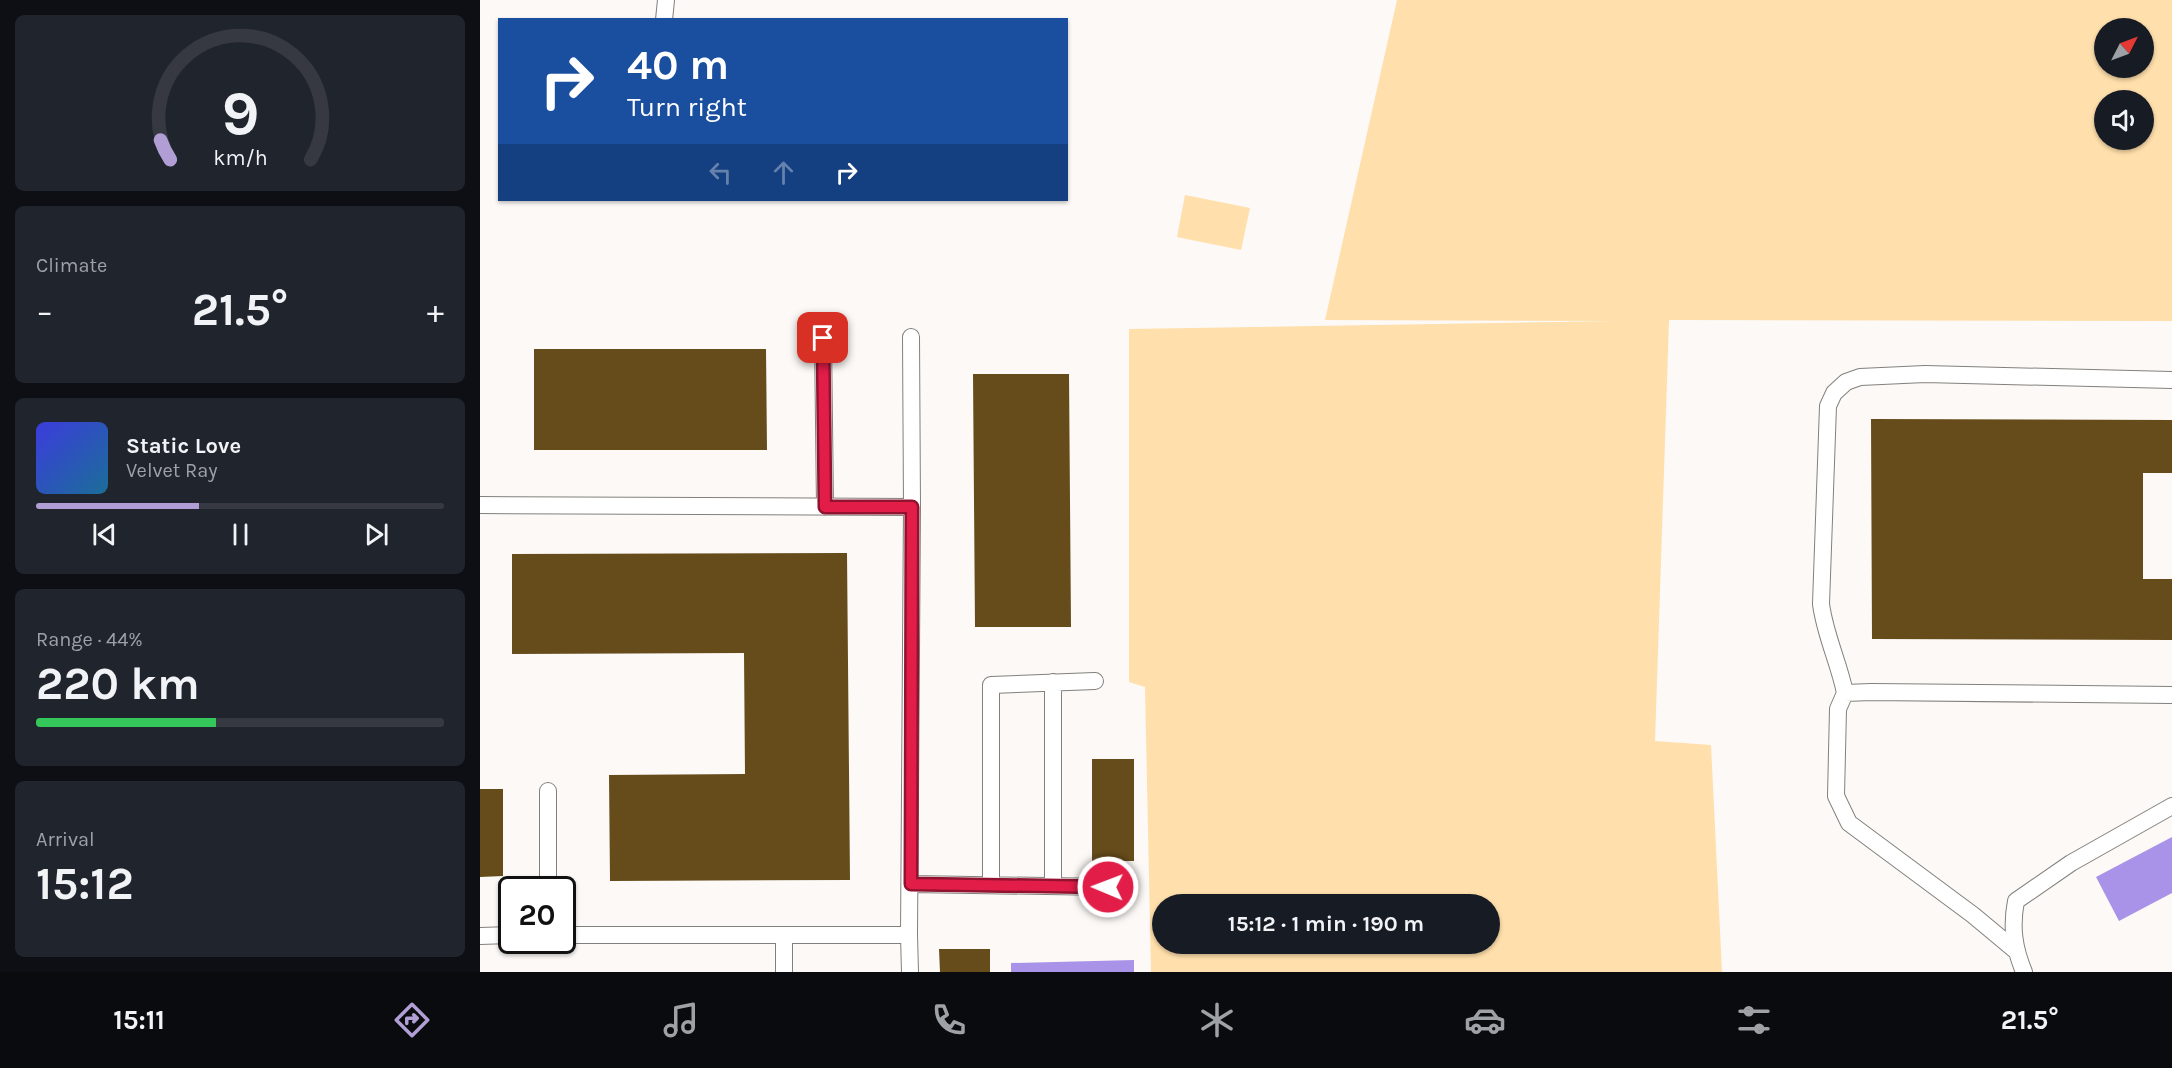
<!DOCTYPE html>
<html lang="en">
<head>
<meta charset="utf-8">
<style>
	:root { --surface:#171b24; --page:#20242c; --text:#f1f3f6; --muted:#9ea1a6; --line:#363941; --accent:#b09ed5 }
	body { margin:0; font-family:Karla,sans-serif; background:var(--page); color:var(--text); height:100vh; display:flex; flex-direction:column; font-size:22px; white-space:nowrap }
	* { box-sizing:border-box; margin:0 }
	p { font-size:20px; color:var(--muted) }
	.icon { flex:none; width:33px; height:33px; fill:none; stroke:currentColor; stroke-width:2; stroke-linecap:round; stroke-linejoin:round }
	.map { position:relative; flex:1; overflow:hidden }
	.side { display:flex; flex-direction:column; gap:15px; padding:15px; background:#0d0f14; width:480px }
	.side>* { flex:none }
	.guide { position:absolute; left:18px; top:18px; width:570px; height:183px; border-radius:0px; box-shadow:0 2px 4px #0004; background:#1a4fa0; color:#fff; overflow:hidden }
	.needle { width:39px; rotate:48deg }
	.fabs { position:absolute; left:1614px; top:18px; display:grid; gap:12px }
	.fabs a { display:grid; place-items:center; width:60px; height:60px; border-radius:50%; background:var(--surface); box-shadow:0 2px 4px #0004; font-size:30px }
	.speed { position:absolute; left:18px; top:876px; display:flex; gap:12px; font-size:30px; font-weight:700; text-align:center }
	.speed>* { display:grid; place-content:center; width:78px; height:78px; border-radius:50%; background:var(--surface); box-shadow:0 2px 4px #0004; line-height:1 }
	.speed .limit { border:3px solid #111; border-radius:9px; background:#fff; color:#111 }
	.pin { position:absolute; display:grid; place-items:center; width:51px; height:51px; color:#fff; margin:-26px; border-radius:12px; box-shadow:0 3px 9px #0006 }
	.me { position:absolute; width:66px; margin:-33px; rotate:271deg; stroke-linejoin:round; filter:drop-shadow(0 0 4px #0008) }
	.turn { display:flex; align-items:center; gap:21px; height:126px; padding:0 30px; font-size:27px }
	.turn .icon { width:78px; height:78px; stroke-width:2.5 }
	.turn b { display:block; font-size:42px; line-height:51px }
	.lanes { display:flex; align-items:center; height:57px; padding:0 30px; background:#0003; justify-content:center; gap:30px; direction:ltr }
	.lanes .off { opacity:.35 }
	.big { font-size:45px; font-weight:700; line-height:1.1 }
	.side .tile { flex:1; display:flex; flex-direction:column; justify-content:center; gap:9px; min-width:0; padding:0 21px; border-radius:9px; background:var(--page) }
	.side .dial { align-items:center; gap:0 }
	.dial svg { height:156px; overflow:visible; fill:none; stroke:var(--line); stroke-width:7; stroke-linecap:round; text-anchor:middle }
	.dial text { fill:var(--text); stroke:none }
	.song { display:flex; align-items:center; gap:18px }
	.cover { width:72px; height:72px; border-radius:9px; background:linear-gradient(135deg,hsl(240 70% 55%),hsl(200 70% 35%)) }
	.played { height:6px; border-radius:3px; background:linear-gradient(90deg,var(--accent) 40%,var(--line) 40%) }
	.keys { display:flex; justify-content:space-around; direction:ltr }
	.heat { display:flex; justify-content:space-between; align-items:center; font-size:33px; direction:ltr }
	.charge { height:9px; border-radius:4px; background:linear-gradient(90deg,#34c759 44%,var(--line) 0) }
	.trip { position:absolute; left:672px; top:894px; width:348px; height:60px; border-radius:30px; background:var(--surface); box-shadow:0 2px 4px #0004; font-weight:700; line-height:60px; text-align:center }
	.dock { display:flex; height:96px; justify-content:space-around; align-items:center; background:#090b0e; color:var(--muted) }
	.dock .icon { width:42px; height:42px }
	.dock .on { color:var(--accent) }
	.dock b { font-size:27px; color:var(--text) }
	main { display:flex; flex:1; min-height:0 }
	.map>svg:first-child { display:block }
</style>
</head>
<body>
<main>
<section class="side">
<div class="tile dial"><svg viewBox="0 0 100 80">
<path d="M14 69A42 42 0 1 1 86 69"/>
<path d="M14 69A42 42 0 0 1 9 59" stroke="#b09ed5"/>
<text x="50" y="56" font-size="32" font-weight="700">9</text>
<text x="50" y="72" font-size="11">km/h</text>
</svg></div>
<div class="tile"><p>Climate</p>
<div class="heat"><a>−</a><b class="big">21.5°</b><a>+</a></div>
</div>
<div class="tile">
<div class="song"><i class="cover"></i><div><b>Static Love</b><p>Velvet Ray</p></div></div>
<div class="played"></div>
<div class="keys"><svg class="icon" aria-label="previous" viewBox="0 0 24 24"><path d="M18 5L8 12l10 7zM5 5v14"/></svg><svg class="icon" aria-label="pause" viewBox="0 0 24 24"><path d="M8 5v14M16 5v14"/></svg><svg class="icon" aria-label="next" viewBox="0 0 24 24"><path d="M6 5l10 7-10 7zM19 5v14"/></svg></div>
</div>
<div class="tile"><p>Range · 44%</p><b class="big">220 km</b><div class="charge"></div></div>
<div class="tile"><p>Arrival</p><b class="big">15:12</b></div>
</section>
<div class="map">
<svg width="1692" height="972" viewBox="0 0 1692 972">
	<rect width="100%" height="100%" fill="#fcf9f6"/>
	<path fill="#ffdfab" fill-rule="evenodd" d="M917,0H1692V321L1189,320L1175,741L1231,745L1242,972H671L665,687L649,682V329L1136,321L845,320ZM1624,28H1664V68H1624ZM1624,100H1664V140H1624ZM682,904H1010V944H682Z
		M705,195L770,208L761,250L697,237Z"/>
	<path fill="#a993e8" d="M1692,837V893L1639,921L1616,877Z
		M654,960V972H531V963Z"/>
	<path fill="#674c1b" d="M54,349H286L287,450H54Z
		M493,374H589L591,627H495Z
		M1391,419L1692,420V473H1663V579H1692V640L1392,639Z
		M367,553L370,880L130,881L129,775L265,774L264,653L32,654V554Z
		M612,759H654V861H612Z
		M0,789H23V876L0,877Z
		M459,949H510V972H460Z"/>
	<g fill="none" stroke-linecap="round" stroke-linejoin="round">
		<g stroke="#82807d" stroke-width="18">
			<path id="service" d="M184,20L186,0
				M431,337L432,507
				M343,338L345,507
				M0,505L432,507L429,935H82
				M1365,693C1359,663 1345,635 1341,604L1348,406L1354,393L1366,382L1380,377L1445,374L1692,380
				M68,791V890
				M431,884L628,887
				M511,885V685L615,681
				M573,886V682
				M304,935V972
				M429,935L430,972
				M0,936L32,935
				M1535,950L1493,915L1369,823L1356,796L1358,709L1365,693L1391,692L1692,695
				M1544,972C1534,948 1531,927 1536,901L1591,863L1692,806"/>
		</g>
		<use href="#service" stroke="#fff" stroke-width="16"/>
	</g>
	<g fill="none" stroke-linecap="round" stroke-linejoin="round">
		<g stroke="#92132f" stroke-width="15">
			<path id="route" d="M343,338L345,507H432L431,884L628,887"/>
		</g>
		<use href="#route" stroke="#e11d48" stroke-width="10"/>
	</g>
</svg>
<div class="fabs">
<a><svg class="needle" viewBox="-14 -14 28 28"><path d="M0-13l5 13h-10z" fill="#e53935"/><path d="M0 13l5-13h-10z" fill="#9ea1a6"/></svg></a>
<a><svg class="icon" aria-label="sound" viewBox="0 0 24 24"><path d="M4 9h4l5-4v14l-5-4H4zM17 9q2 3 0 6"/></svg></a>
</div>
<div class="speed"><div class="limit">20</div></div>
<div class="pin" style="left:343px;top:338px;background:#d93025"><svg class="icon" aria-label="arrive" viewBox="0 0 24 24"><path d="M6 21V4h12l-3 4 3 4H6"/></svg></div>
<svg class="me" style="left:628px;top:887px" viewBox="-20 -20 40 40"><circle r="17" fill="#e11d48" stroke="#fff" stroke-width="3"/><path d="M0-11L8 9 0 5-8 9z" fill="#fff"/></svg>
<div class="trip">15:12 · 1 min · 190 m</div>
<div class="guide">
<div class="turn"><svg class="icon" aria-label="right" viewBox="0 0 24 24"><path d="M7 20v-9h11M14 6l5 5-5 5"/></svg><div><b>40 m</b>Turn right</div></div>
<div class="lanes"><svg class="icon off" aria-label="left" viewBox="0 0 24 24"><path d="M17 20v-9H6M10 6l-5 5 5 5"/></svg><svg class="icon off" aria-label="ahead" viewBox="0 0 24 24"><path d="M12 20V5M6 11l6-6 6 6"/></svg><svg class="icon" aria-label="right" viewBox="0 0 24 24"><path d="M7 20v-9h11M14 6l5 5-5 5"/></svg></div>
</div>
</div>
</main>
<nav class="dock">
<b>15:11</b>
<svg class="icon on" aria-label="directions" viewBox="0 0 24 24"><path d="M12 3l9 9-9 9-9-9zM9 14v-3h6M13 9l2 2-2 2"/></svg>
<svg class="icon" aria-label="music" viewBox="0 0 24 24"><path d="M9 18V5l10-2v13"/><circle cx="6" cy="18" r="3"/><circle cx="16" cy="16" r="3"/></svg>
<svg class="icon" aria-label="phone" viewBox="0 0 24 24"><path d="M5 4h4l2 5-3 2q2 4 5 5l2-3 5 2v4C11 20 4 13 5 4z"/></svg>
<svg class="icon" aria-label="climate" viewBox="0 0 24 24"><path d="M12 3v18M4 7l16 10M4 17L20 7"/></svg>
<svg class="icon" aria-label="car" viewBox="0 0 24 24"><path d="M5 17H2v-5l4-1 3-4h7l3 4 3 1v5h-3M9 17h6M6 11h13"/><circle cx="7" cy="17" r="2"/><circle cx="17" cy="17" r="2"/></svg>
<svg class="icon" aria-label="filters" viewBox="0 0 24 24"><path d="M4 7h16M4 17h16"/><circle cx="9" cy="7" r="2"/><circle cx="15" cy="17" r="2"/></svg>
<b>21.5°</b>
</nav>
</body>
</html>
